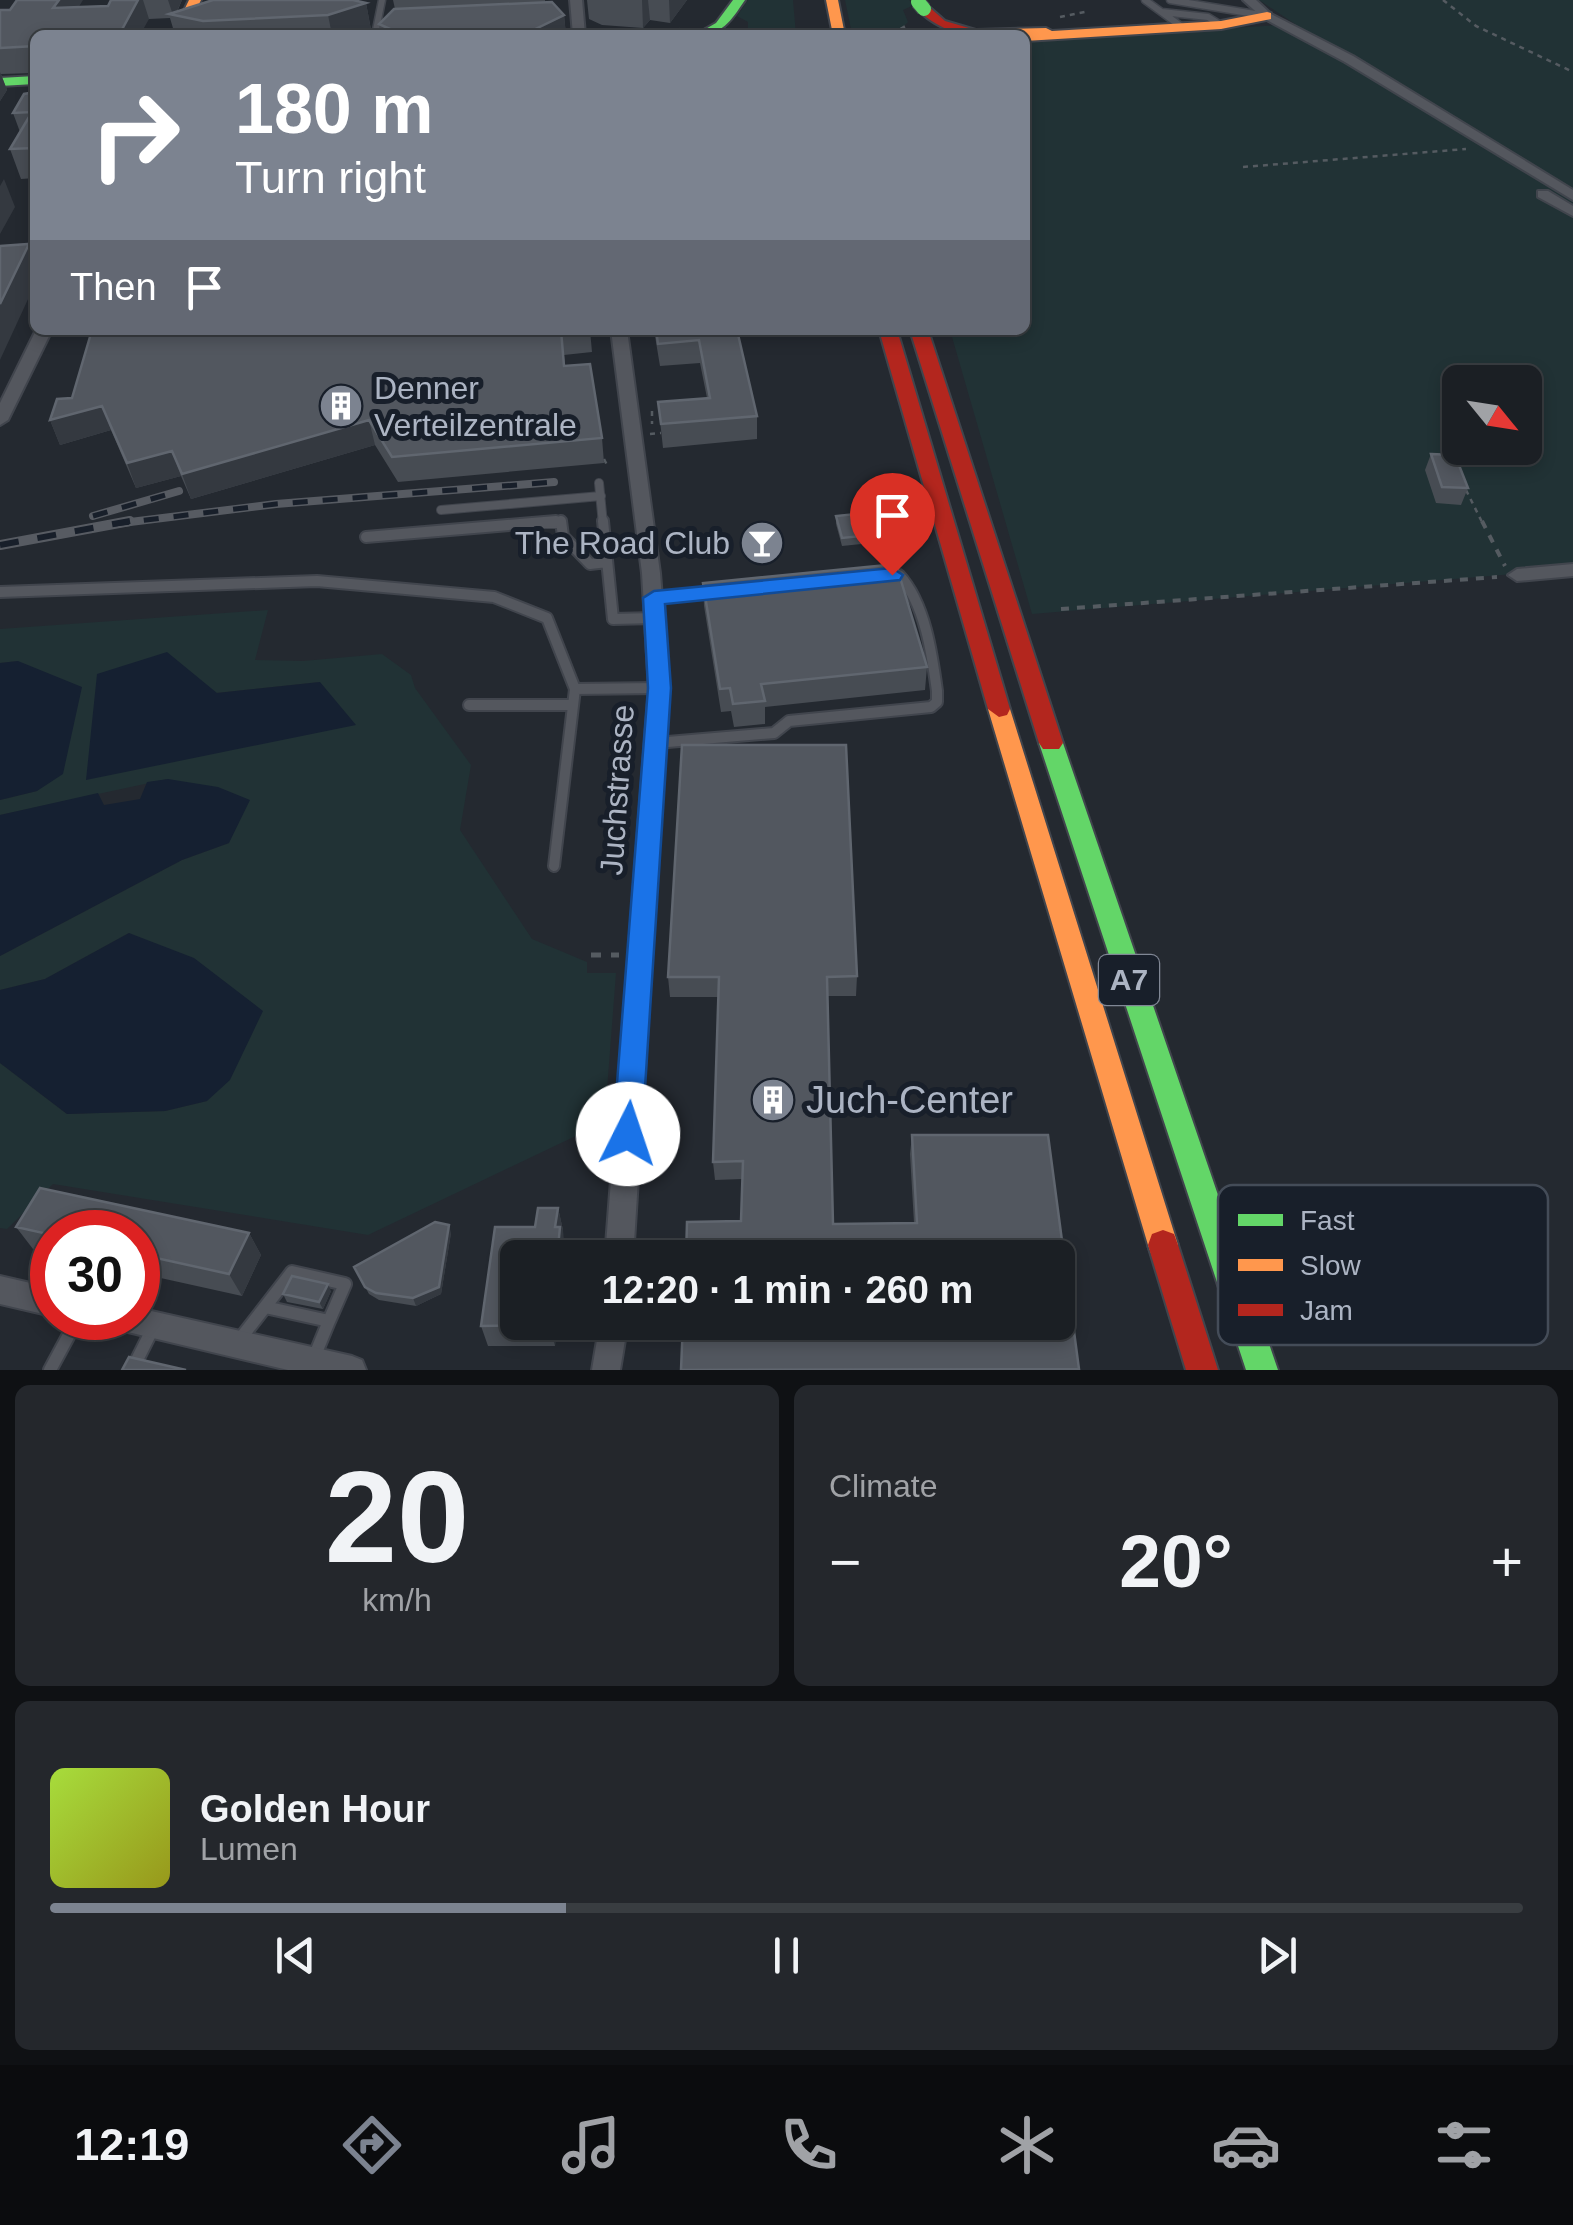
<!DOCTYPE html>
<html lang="en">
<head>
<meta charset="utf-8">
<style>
	:root { --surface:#1b1f24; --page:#24272c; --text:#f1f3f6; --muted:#a0a2a6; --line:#393d41; --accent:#7c8390 }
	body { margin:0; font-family:Helvetica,sans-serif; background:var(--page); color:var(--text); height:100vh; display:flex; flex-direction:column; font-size:38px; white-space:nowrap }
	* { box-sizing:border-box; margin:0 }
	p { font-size:32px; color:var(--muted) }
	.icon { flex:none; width:55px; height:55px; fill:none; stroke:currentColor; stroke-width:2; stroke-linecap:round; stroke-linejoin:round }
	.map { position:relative; height:1370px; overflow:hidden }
	.details { display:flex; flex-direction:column; gap:15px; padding:15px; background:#0f1114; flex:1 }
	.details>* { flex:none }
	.banner { position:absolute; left:30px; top:30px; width:1000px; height:305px; border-radius:15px; box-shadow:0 5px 15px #0003,0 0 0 2px var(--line); background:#7c8390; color:#fff; overflow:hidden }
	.needle { width:65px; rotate:120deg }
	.buttons { position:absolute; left:1442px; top:365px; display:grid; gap:20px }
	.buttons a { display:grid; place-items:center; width:100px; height:100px; border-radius:15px; background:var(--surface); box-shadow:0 5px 15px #0003,0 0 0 2px var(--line); font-size:50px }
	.speed { position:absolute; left:30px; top:1210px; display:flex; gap:20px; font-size:50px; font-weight:700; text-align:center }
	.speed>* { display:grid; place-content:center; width:130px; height:130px; border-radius:50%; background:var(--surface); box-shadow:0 5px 15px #0003,0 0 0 2px var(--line); line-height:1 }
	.speed .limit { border:15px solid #d22; background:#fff; color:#111 }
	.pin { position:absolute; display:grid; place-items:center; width:85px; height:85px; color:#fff; margin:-102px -42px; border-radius:50% 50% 50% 0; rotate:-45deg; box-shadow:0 0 10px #0007 }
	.pin .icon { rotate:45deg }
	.me { position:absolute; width:110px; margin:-55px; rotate:4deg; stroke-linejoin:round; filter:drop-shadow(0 0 8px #0008) }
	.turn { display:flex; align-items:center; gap:35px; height:210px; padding:0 40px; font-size:45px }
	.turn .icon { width:130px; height:130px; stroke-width:2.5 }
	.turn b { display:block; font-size:70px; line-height:85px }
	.then { display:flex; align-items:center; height:95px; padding:0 40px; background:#0003; gap:20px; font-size:38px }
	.big { font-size:75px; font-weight:700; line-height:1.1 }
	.details .widget { flex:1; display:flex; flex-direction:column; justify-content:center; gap:15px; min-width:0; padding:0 35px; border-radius:15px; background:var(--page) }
	.details .dial { align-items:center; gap:0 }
	.dial b { font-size:130px; line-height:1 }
	.song { display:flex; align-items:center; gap:30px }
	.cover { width:120px; height:120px; border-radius:15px; background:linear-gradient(135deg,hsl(80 70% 55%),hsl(60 70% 35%)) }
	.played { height:10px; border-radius:5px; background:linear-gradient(90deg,var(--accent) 35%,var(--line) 35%) }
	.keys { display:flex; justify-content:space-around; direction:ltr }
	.heat { display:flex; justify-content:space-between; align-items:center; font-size:55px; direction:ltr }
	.details .tiles { flex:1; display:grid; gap:15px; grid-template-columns:1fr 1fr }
	.widget:last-child { grid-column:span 2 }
	.trip { position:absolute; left:500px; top:1240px; width:575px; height:100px; border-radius:15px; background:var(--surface); box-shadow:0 5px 15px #0003,0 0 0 2px var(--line); font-weight:700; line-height:100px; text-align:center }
	.tabs { display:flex; height:160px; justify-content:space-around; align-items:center; background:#0b0c0e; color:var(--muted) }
	.tabs .icon { width:70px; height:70px }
	.tabs .selected { color:var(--accent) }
	.tabs b { font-size:45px; color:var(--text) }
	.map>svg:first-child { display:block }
</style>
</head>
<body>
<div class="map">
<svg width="1573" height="1370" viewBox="0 0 1573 1370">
	<rect width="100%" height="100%" fill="#242930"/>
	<path fill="#213235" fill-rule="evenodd" d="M748,0H793L796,35L748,34V22L737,16Z
		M845,0H909L914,5L903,10L908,22L902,28L852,34Z
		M1259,0H1573V569L1032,614L950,330H1025V41L1295,24ZM1460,382H1525V448H1460Z
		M268,610L255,660L303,661L382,654L411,675L415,688L471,765L460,830L532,939L587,962V973H616L607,1090L584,1104L582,1133L368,1235L53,1184L7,1229L0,1228V1063L67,1114L165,1111L207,1101L129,933L45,979L0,990V956L182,860L229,843L168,779L0,815V800L37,791L18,661L0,663V629ZM320,682L87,779L216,693Z"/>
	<path fill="#152031" d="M167,652L217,693L320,682L356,725L86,780L97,674Z
		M18,661L82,687L63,774L37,791L0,800V663Z
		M168,779L218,787L250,800L229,843L182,860L0,956V815L98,793L104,805L140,799L147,782Z
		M129,933L194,958L263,1011L230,1080L207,1101L165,1111L67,1114L0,1063V990L45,979Z"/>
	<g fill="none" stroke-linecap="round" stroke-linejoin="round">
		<g stroke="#41454d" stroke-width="9">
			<path id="lane-far3" d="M1145,0L1182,27
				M1170,0L1267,16
				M1162,12L1208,17L1221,25
				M375,35L382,0"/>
		</g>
		<g stroke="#41454d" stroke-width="10">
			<path id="lane-far2" d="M599,483L603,524
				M441,510L601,496
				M526,524H561"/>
		</g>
		<g stroke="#41454d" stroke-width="14">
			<path id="lane-far1" d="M561,521L563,536L590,564L607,562
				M603,521L613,619L655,618
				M366,537L556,521
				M0,592L317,581L494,597L547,618L575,689L659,688
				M654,598L714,592
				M469,705H573
				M656,743L774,733L789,721L931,707L937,702V691C932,654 925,603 899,575H885
				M554,866L575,689"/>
		</g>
		<g stroke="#41454d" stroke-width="16">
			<path id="lane" d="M265,1307L292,1272L345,1284L329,1321
				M237,1343L265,1307L329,1321L313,1360
				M50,1370L78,1318
				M132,1370L154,1326"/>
		</g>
		<g stroke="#41454d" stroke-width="4">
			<path id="street" d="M570,0H582L585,35H573Z
				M1243,0H1256L1271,14L1353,56L1573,190V200L1345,62L1263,18Z
				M1538,191H1548L1573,206V216L1538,197Z
				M36,330H52L8,420L0,425V403Z
				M611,330H627L660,573L669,688L633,1258H605L649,688L642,573Z
				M1573,564V576L1517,581L1508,575L1517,569Z
				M0,1276L52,1288V1316L0,1304Z
				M138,1308L352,1356L362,1360L366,1370H288L111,1328L107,1318H138Z
				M600,1322H628L620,1370H592Z"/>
		</g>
		<g stroke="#41454d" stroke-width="4">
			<path id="fast" d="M733,0H745C730,22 723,35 695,35L716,23Z
				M35,76V84L0,86V78Z
				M1051,734L1059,737L1063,743L1278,1370H1246L1039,743L1043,737Z"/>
		</g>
		<g stroke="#41454d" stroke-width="4">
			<path id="slow" d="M189,0H201L184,35H172Z
				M826,0H838L845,35H833Z
				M1267,12L1271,13V19L1221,29L1025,41V35H936L942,31L1046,28L1052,31L1221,21Z
				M999,701L1010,709L1178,1245L1174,1256L1163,1260L1152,1256L1148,1245L988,709Z"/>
		</g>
		<g stroke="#41454d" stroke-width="4">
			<path id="jam" d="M920,6H928L945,21L986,33C963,39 938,28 920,12Z
				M879,330H897L1010,709L1007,715L999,717L988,709Z
				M910,330H928L1063,743L1059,749H1043L1039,743Z
				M1163,1230L1174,1234L1178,1245L1218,1370H1186L1148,1245L1152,1234Z"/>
		</g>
		<path stroke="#555b61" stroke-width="2.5" stroke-dasharray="5 5" stroke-linecap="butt" d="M1443,0L1476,26L1573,72
			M1060,17L1089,11
			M892,34L909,24
			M666,35L682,28
			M1243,167L1466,149
			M652,411V424
			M650,434L661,433
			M604,459L608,467
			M1466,490L1483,524"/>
		<path stroke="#555b61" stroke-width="4" stroke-dasharray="8 8" stroke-linecap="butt" d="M1482,521L1505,566
			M1061,609L1497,577"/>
		<path stroke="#555b61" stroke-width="5" stroke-dasharray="10 10" stroke-linecap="butt" d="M591,955H619"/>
		<use href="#lane-far3" stroke="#54575e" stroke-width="6"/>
		<use href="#lane-far2" stroke="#54575e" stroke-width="8"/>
		<use href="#lane-far1" stroke="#54575e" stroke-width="10"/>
		<use href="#lane" stroke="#54575e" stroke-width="12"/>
		<use href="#street" fill="#54575e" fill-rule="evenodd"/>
		<use href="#fast" fill="#63d668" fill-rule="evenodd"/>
		<use href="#slow" fill="#ff974d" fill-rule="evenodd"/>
		<use href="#jam" fill="#b3261e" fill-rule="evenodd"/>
		<g stroke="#575b62" stroke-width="8">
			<path id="rail-far1" d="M93,516L179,491
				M114,524L276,504L554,482"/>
		</g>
		<g stroke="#575b62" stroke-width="10">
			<path id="rail" d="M0,545L130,521"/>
		</g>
		<use href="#rail-far1" stroke="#181f2a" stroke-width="5" stroke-dasharray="15" stroke-linecap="butt"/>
		<use href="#rail" stroke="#181f2a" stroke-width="6" stroke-dasharray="19" stroke-linecap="butt"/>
		<g stroke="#40444c" stroke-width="16" stroke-linecap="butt">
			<path id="fast-bridge" d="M918,2L924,9"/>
		</g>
		<use href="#fast-bridge" stroke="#63d668" stroke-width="14"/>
	</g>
	<path fill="#474c53" d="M111,0H182L177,12L366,3L372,35H175L170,18L149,19L35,35V73L1,74L7,90L0,101V10L108,6Z
		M393,0H545V2L564,15L566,35H381L379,24L395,9Z
		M587,0H687L670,23L650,20L643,28L602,25L589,19Z
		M35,92V178L21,179L10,149L20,132L13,113Z
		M92,330H590L592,352L564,355L565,366L602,438L604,463L398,482L375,445L191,499L181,476L136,488L111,430L60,445L50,420L72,398Z
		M654,330H737L757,416V439L663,448L658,402L707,398L700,363L660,366Z
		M1431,454L1468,488L1461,505L1436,503L1425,470Z
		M836,516L882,534L881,542L842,546L836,524Z
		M703,583L927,667L925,690L765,707V724L734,727L731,711L721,712L704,606Z
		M857,976L856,996H828L833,1224L914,1223L910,1154L912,1135L1079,1370L741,1221L742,1179L715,1180L713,1162L718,997H670L668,977Z
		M538,1208H558L563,1230L564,1258H518V1322H557L555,1346H488L481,1326L495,1227H535Z
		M16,1227L249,1233L261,1255L242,1296L138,1273V1232H52V1253L33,1249Z
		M451,1233L441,1294L416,1306L379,1300L369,1294L354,1267Z
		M331,1291L323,1309L287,1302L283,1294Z"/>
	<path fill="#343940" d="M59,0H83L62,34L53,8Z
		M138,0H143L149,19L140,35H119Z
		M168,0H182L175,15H173Z
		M642,0H648L650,20L643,28Z
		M669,0H687L670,23Z
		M366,3L372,35H332L328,15Z
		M564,15L566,35H523Z
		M0,72L7,90L0,101Z
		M4,179L15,207L0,234V186Z
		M29,244L35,259V284L0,360V304Z
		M102,406L111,430L60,445L50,420Z
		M369,420L375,445L191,499L182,474Z
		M172,451L181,476L136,488L127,463Z
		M558,1208L563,1230L564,1258H557L555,1227Z
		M449,1225L451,1233L441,1294L416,1306L413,1298Z
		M249,1233L261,1255L242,1296L229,1274Z
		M328,1284L331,1291L323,1309L319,1302Z
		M550,1322H557L555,1346L549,1325Z"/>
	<path fill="#52575f" stroke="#60666f" stroke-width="2.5" d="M17,0H59L53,8L108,6L111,0H138L119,35H35V46L0,48V10H10Z
		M213,0H353L366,3L328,15L203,21L169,14Z
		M552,2L564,15L523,35H403L379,24L394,9Z
		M35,92V148L10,149L32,112L13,113L24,94Z
		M29,244L0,304V246Z
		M92,330H566H561L564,366L590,364L602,438L392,457L369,420L182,474L172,451L127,463L102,406L50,420L57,399L72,398Z
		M656,330H737L757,416L661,424L658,402L710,398L699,340L658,344Z
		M1431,454L1455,455L1468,488L1442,487Z
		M875,512L882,534L842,538L836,516Z
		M896,564L927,667L761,684L765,701L733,704L730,688L720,689L703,583Z
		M682,745H846L857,976L827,977L833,1224L917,1223L912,1135H1048L1079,1369L681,1370L683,1322H1058V1258H686L687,1222L741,1221L743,1161L713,1162L719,977H668Z
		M40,1188L249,1233L229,1274L138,1254V1232H52V1235L16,1227Z
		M538,1208H558L555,1227H560L557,1258H518V1322H550L549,1325L481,1326L495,1227H535Z
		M435,1222L449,1225L439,1287L413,1298L376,1293L365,1287L354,1267Z
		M292,1276L328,1284L319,1302L283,1294Z
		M129,1357L186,1370H122Z"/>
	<path fill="#1a73e8" stroke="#114b97" stroke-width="2.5" d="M892,568L903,575L900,580L665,604L671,688L642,1134L638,1144L628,1148L617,1144L613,1134L648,688L643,598L654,591Z"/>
	<defs>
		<g id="building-disc" transform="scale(2.25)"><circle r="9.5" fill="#7c8390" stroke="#181f2a"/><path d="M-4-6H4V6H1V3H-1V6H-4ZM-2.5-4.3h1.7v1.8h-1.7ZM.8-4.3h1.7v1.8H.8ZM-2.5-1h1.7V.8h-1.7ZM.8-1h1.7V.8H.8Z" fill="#fff"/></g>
		<g id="bar-disc" transform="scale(2.25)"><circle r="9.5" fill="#7c8390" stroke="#181f2a"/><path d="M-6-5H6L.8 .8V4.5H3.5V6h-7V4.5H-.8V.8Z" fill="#fff"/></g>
	</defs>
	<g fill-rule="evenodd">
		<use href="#building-disc" x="341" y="406"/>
		<use href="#bar-disc" x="762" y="543"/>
		<use href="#building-disc" x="773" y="1100"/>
	</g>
	<g text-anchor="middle" stroke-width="10" stroke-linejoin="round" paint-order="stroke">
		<rect fill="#181f2a" stroke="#808795" stroke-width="2.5" x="1099" y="955" width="60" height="50" rx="8"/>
		<g font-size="30" font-weight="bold" fill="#acb4c3">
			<text x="1129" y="990">A7</text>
		</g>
		<g font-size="32" fill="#acb4c3" stroke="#181f2a" text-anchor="start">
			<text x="374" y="399">Denner<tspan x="374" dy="37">Verteilzentrale</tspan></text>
			<text x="730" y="554" text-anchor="end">The Road Club</text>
		</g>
		<g font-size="32" fill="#acb4c3" stroke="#181f2a">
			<text transform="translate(617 790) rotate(-86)" y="11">Juchstrasse</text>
		</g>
		<g font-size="38" fill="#acb4c3" stroke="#181f2a" text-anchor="start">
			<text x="806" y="1113">Juch-Center</text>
		</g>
	</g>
	<rect x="1218" y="1185" width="330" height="160" rx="15" fill="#181f2a" stroke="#444c58" stroke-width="2.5"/>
	<rect x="1238" y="1214" width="45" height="12" fill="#63d668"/>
	<rect x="1238" y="1259" width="45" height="12" fill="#ff974d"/>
	<rect x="1238" y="1304" width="45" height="12" fill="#b3261e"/>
	<g font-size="28" fill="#acb4c3">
		<text x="1300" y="1230">Fast</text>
		<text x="1300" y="1275">Slow</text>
		<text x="1300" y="1320">Jam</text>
	</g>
</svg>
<div class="buttons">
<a><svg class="needle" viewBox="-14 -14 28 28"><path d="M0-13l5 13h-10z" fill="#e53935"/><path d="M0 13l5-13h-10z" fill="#a0a2a6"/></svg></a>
</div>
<div class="speed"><div class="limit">30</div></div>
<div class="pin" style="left:892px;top:575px;background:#d93025"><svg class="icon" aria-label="arrive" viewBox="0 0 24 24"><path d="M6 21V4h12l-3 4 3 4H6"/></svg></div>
<svg class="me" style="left:628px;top:1134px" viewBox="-20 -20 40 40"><circle r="19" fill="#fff"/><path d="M0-13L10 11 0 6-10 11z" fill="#1a73e8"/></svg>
<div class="trip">12:20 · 1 min · 260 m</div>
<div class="banner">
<div class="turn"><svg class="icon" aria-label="right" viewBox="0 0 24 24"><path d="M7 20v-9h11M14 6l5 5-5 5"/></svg><div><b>180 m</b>Turn right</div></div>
<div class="then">Then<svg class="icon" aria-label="arrive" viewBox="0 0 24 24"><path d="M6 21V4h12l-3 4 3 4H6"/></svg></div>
</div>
</div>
<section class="details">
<div class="tiles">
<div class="widget dial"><b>20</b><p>km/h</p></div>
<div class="widget"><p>Climate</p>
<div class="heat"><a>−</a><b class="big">20°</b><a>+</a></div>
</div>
<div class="widget">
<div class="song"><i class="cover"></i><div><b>Golden Hour</b><p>Lumen</p></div></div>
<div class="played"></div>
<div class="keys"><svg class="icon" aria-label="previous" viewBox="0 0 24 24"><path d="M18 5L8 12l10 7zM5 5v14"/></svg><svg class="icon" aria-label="pause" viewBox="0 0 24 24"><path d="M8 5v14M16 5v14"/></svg><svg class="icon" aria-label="next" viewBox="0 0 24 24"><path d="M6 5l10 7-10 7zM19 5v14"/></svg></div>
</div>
</div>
</section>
<nav class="tabs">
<b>12:19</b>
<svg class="icon selected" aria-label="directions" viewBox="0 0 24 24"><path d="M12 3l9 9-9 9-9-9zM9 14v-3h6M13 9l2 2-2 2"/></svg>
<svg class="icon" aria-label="music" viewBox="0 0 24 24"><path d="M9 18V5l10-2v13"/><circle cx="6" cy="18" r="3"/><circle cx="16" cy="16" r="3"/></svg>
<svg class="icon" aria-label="phone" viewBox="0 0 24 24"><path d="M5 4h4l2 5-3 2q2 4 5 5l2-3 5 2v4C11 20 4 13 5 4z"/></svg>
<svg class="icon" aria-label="climate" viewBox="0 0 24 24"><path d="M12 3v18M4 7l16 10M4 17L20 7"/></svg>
<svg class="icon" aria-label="car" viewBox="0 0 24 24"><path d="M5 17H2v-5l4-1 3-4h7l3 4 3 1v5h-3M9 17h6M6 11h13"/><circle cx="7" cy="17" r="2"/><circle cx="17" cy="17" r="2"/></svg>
<svg class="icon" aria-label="filters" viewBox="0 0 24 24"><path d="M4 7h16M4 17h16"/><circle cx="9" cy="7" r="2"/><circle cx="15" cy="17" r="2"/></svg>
</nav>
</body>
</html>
